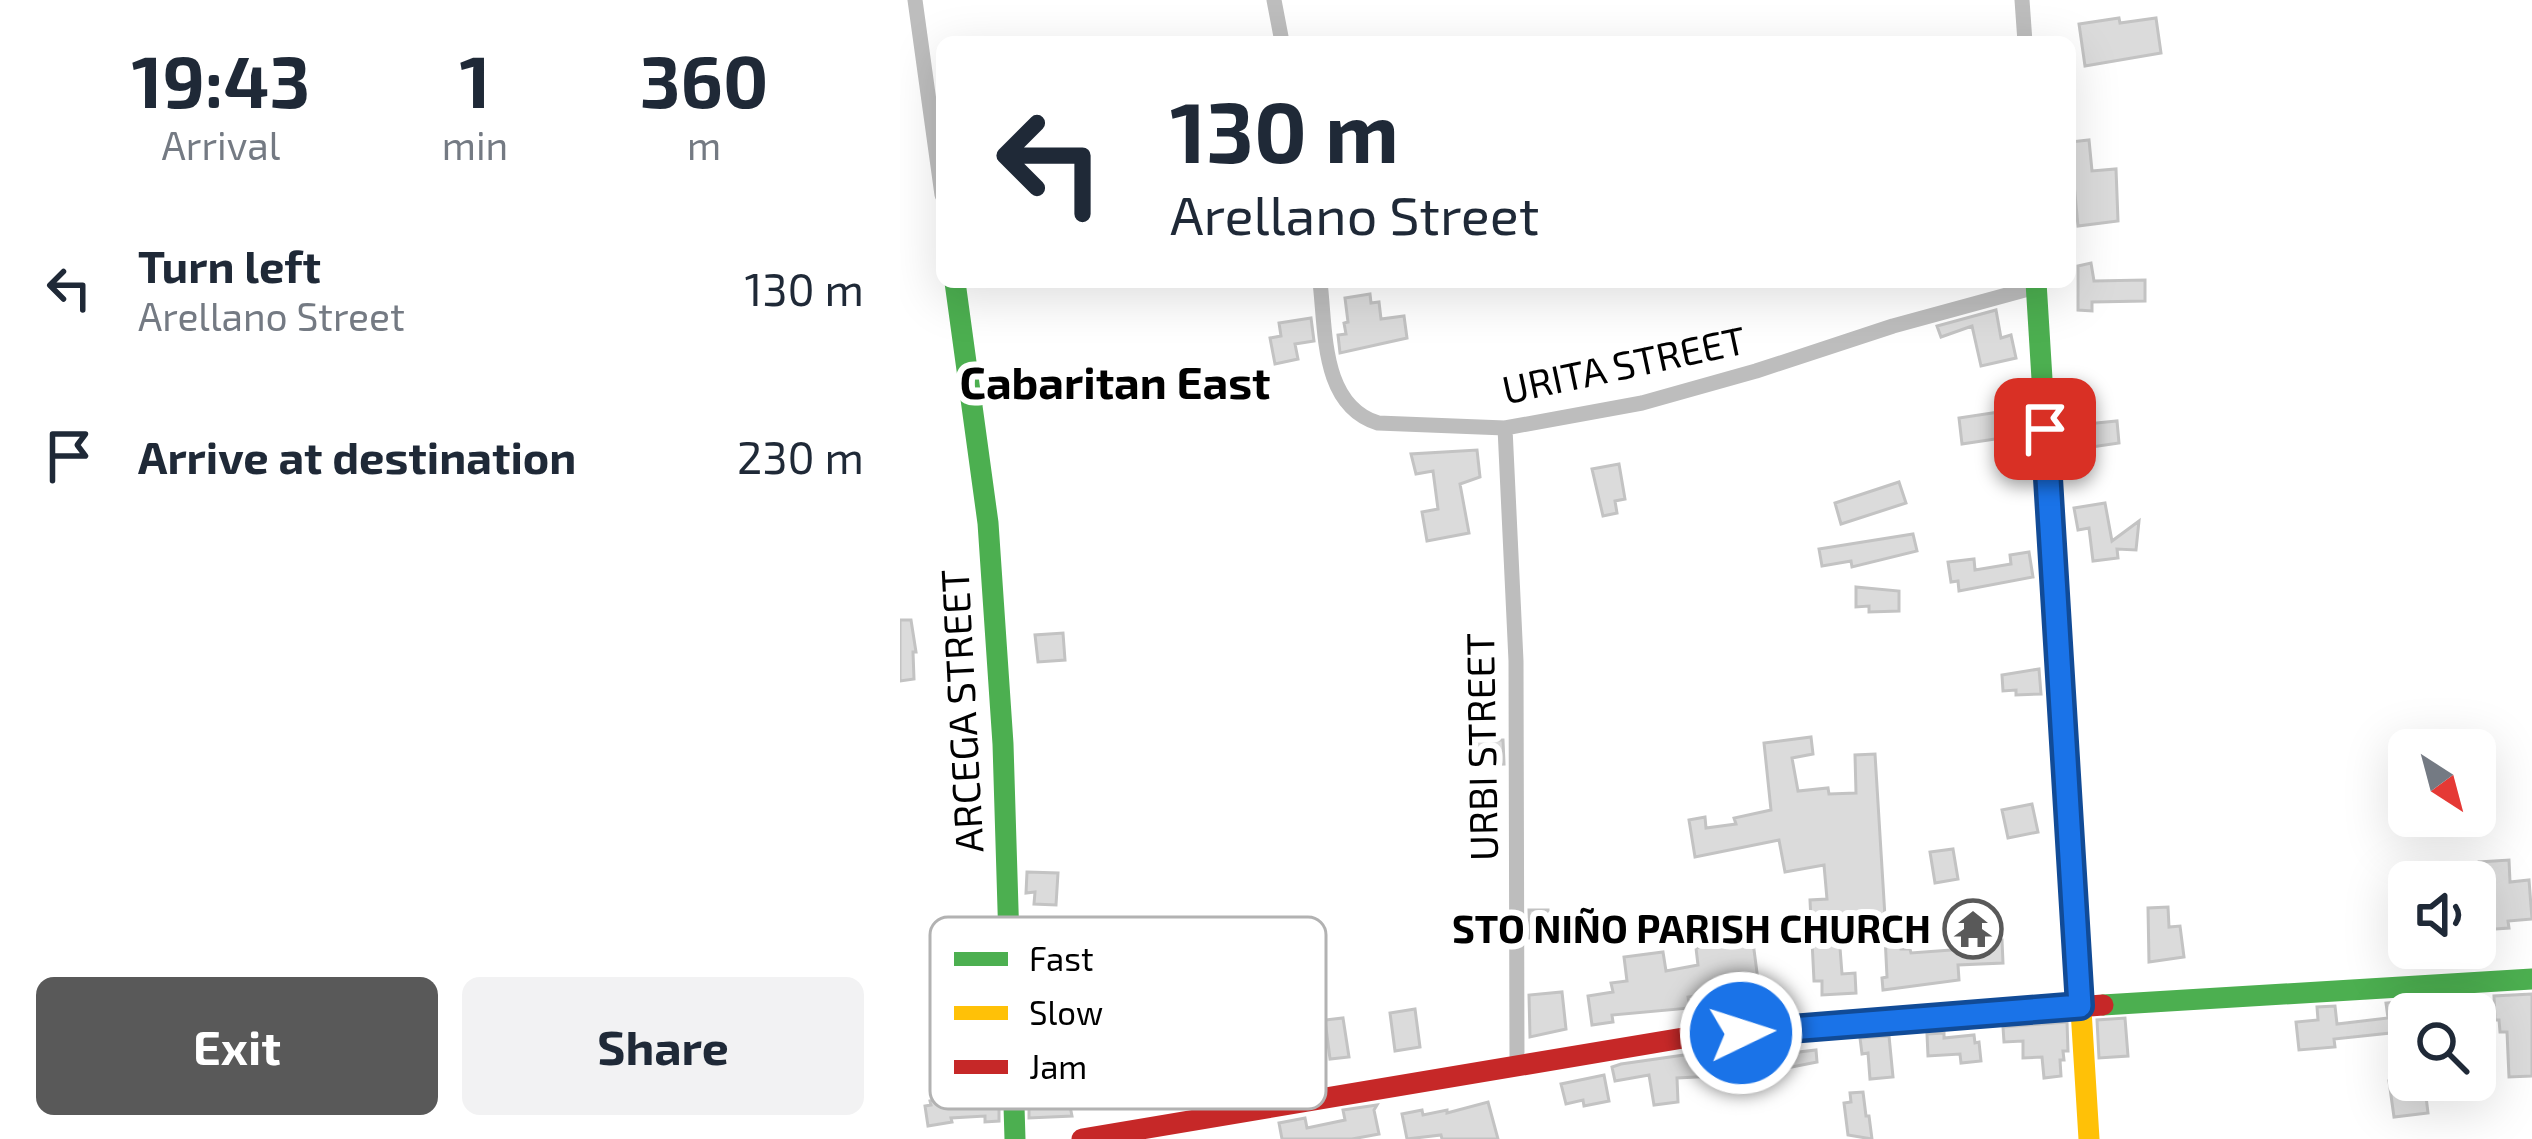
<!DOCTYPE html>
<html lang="en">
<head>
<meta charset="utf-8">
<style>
	:root { --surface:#fff; --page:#f2f2f3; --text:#1f2937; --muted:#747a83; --accent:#595959 }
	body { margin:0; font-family:"Exo 2",sans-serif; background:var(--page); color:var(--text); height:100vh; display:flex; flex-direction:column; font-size:45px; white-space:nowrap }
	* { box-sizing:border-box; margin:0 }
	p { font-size:39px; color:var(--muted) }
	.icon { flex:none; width:66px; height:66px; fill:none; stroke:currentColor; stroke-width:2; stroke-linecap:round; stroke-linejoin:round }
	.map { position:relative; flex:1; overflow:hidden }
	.panel { display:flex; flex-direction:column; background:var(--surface); width:900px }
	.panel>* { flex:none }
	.top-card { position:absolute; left:36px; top:36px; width:1140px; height:252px; border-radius:18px; box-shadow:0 12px 48px #0002; background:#fff; color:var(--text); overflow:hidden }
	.needle { width:78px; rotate:144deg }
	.controls { position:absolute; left:1488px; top:729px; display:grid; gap:24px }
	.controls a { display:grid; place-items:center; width:108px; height:108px; border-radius:18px; background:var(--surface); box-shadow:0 12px 48px #0002; font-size:60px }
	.pin { position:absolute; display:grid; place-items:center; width:102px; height:102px; color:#fff; margin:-51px; border-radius:24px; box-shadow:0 6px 18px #0006 }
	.me { position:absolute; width:132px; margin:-66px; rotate:86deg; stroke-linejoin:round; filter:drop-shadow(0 0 9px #0008) }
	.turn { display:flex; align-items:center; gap:42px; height:252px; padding:0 36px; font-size:54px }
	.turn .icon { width:156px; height:156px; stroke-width:2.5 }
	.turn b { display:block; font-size:84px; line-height:102px }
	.eta { display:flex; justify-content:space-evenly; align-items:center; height:204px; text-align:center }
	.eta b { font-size:72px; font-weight:700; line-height:84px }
	.action { display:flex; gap:24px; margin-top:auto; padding:24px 36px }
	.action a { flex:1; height:138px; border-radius:18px; background:var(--accent); color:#fff; font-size:48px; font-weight:700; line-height:138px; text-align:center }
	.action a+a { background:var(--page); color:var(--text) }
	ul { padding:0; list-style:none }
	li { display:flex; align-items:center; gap:36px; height:168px; padding:0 36px }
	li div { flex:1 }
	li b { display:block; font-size:45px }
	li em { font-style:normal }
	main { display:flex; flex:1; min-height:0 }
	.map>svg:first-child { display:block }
	.building { fill:#dbdbdb; stroke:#c3c3c3; stroke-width:3 }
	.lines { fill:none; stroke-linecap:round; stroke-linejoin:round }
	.street { stroke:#bdbdbd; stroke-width:15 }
	.fast { stroke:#4caf50; stroke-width:21 }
	.slow { stroke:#ffc107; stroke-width:21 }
	.jam { stroke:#c62828; stroke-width:21 }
	.route-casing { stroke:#114b97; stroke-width:30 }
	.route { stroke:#1a73e8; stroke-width:21 }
	.labels { text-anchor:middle; stroke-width:12; stroke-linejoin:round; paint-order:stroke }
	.street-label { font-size:39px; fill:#000; stroke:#fff }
	.poi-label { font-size:39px; font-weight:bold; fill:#000; stroke:#fff; text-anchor:end }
	.quarter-label { font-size:45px; font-weight:bold; fill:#000; stroke:#fff }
	.key { fill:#fff; stroke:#b2b2b2; stroke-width:3 }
	.key-label { font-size:33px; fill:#000 }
</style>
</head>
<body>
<main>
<section class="panel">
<div class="eta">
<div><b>19:43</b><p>Arrival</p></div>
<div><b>1</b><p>min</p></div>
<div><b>360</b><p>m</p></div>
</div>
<ul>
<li><svg class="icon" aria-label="left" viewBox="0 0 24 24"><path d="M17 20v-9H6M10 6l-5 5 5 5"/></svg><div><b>Turn left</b><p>Arellano Street</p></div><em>130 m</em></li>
<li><svg class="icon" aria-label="arrive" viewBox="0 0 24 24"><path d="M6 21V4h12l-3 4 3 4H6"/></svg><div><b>Arrive at destination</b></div><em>230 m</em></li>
</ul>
<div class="action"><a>Exit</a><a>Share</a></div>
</section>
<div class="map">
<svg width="1632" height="1139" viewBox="0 0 1632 1139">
	<rect width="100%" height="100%" fill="#fff"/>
	<path class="building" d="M 1219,18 L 1220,23 L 1256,18 L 1261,53 L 1185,66 L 1179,24 Z
		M 1189,140 L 1192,171 L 1216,169 L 1218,221 L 1178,226 L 1170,142 Z
		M 1191,263 L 1194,281 L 1245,280 L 1245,301 L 1192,302 L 1192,311 L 1178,310 L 1178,266 Z
		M 470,294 L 471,303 L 479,302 L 481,319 L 504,316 L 507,338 L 440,353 L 438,335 L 446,334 L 444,323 L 448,322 L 445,298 Z
		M 1096,310 L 1101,338 L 1111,335 L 1116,358 L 1081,366 L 1072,326 L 1041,337 L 1037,326 Z
		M 411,318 L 414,341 L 395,344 L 398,359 L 375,364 L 370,338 L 381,336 L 379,323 Z
		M 1112,410 L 1115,436 L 1062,444 L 1059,418 Z
		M 1217,421 L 1219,443 L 1171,450 L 1170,431 L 1187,430 L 1186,424 Z
		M 577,450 L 580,477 L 560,484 L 569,533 L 527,541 L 522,512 L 538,509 L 533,471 L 516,474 L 511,454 Z
		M 719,464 L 725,499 L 715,501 L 717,513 L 703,516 L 692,469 Z
		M 999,482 L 1006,503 L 941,524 L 935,503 Z
		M 1205,503 L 1212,541 L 1239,521 L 1236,550 L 1217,549 L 1218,558 L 1193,561 L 1189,528 L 1178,530 L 1174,508 Z
		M 1013,534 L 1017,551 L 952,567 L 951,561 L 922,566 L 919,549 Z
		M 1129,552 L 1133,577 L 1059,591 L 1058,581 L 1051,582 L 1048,562 L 1074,559 L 1075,570 L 1111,564 L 1110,555 Z
		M 956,587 L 999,591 L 999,611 L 969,612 L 969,606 L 956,607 Z
		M 0,620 L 11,620 L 16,652 L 13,652 L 14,679 L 0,681 Z
		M 163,633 L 165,660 L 138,662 L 135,635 Z
		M 1139,669 L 1141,694 L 1116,695 L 1116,690 L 1103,691 L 1102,675 Z
		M 911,737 L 913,754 L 892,758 L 898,791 L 928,788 L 929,794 L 956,793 L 955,755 L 975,754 L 985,917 L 938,921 L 942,974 L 955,973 L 956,993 L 922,995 L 922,981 L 914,981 L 910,900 L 927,899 L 924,865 L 885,872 L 879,840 L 795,857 L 789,820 L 805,817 L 806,828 L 836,824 L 834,818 L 871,810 L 864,743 Z
		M 572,740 L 603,740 L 604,764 L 573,765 Z
		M 1132,804 L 1138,832 L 1108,838 L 1102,810 Z
		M 1053,849 L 1058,879 L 1035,883 L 1030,852 Z
		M 1609,860 L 1610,882 L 1629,880 L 1632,919 L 1608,921 L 1609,928 L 1581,930 L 1580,919 L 1575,920 L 1579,862 Z
		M 127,872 L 158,873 L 156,905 L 134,904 L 135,892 L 126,893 Z
		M 1268,907 L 1269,927 L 1280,926 L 1284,957 L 1249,962 L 1248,908 Z
		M 629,910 L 648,910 L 648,919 L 681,920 L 681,938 L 630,938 Z
		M 845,928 L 847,942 L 853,942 L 859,988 L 788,997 L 790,1008 L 712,1015 L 713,1022 L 692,1025 L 688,996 L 713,992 L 711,983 L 727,981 L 724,957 L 763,952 L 766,971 L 798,965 L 796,948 L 814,945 L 812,933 Z
		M 985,936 L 1000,936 L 1001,949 L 1010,949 L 1011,953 L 1078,948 L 1077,941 L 1102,940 L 1103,963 L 1058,965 L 1059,980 L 983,990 L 982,978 L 987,977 Z
		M 662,992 L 666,1029 L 630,1037 L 629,995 Z
		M 1632,994 L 1632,1076 L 1609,1077 L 1607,1032 L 1600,1032 L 1599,1020 L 1595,1020 L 1594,996 Z
		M 1509,1001 L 1509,1080 L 1524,1080 L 1528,1113 L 1494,1117 L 1489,1081 L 1495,1081 L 1491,1033 L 1434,1039 L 1435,1047 L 1399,1050 L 1396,1022 L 1418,1020 L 1417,1007 L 1435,1006 L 1437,1024 L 1488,1018 L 1486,1003 Z
		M 515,1009 L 520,1047 L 495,1051 L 490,1013 Z
		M 443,1018 L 449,1057 L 430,1059 L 425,1020 Z
		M 1225,1018 L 1228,1056 L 1199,1058 L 1197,1020 Z
		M 1167,1022 L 1168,1051 L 1163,1051 L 1164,1060 L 1160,1060 L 1161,1076 L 1144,1078 L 1142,1057 L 1123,1058 L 1123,1041 L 1104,1042 L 1103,1027 Z
		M 1044,1033 L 1044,1038 L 1074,1035 L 1075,1043 L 1079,1042 L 1081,1061 L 1061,1063 L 1060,1054 L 1028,1056 L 1027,1034 Z
		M 989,1036 L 993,1077 L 970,1079 L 968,1053 L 962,1054 L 960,1038 Z
		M 833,1048 L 834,1057 L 889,1049 L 890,1053 L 916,1050 L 917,1062 L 856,1074 L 777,1078 L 778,1102 L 754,1105 L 749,1075 L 715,1081 L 712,1067 L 721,1064 Z
		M 188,1053 L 197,1100 L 170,1106 L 172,1116 L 129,1118 L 129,1096 L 134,1095 L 133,1089 L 151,1087 L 149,1073 L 169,1070 L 167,1054 Z
		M 80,1063 L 84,1101 L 99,1099 L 99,1121 L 85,1122 L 85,1116 L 51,1118 L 52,1122 L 28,1126 L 25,1106 L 31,1105 L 30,1101 L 44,1098 L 42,1078 L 52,1077 L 50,1067 Z
		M 704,1075 L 709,1101 L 684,1106 L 683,1100 L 666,1104 L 661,1084 Z
		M 963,1092 L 966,1116 L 969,1116 L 972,1139 L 948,1135 L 944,1103 L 951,1102 L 950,1093 Z
		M 588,1102 L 598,1139 L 542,1139 L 541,1135 L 507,1139 L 502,1114 L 522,1110 L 523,1115 L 547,1110 L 547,1113 Z
		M 477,1105 L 474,1110 L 479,1134 L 452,1139 L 382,1139 L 379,1123 L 405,1118 L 407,1128 L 445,1120 L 443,1110 Z"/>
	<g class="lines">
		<path class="street" d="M 15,0 L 42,195
			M 374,0 L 382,42
			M 1122,0 L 1125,42
			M 420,282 C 426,332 421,405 478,423 L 605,428 L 742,403 L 856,371 L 993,326 L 1136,287
			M 605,428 L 616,661 L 617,1065"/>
		<path class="fast" d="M 55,282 L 88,523 L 103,744 L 115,1139
			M 1136,282 L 1164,735
			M 1203,1005 L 1632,979"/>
		<path class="slow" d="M 1164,735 L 1189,1139"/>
		<path class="jam" d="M 182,1139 L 795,1036 L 1203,1005"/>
	</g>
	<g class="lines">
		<g class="route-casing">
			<path id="route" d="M 841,1033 L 1180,1006 L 1145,429"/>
		</g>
		<use href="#route" class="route"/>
	</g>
	<defs>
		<g id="temple-ring" transform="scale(3)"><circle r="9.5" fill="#fff" stroke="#595959" stroke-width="1.5"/><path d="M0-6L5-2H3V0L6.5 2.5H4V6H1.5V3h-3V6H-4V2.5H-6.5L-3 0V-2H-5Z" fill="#595959"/></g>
	</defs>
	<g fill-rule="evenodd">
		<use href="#temple-ring" x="1073" y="929"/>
	</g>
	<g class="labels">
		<g class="street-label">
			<text transform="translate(724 365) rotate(-12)" y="14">URITA STREET</text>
			<text transform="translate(62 711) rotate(-93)" y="14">ARCEGA STREET</text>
			<text transform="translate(582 747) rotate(-91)" y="14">URBI STREET</text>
		</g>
		<g class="poi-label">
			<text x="1031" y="943">STO NIÑO PARISH CHURCH</text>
		</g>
		<g class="quarter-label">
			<text x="215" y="399">Cabaritan East</text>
		</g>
	</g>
	<rect x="30" y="917" width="396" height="192" rx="18" class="key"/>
	<rect x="54" y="952" width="54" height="14" fill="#4caf50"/>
	<rect x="54" y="1006" width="54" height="14" fill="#ffc107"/>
	<rect x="54" y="1060" width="54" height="14" fill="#c62828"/>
	<g class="key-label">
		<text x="129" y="971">Fast</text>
		<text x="129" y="1025">Slow</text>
		<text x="129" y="1079">Jam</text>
	</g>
</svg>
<div class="controls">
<a><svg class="needle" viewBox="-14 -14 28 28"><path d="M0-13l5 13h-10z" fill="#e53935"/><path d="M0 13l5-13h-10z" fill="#747a83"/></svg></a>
<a><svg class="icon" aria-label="sound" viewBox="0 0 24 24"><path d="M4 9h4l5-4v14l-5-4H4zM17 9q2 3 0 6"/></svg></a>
<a><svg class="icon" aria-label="search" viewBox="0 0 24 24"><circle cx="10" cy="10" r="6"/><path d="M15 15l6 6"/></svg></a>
</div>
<div class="pin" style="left:1145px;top:429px;background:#d93025"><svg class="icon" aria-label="arrive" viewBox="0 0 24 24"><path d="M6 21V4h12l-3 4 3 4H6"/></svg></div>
<svg class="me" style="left:841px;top:1033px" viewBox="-20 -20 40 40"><circle r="17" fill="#1a73e8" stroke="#fff" stroke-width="3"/><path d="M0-11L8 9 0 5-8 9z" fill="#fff"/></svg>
<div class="top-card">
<div class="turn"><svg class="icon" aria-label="left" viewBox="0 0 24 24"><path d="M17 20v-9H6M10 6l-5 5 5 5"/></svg><div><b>130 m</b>Arellano Street</div></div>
</div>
</div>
</main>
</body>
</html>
